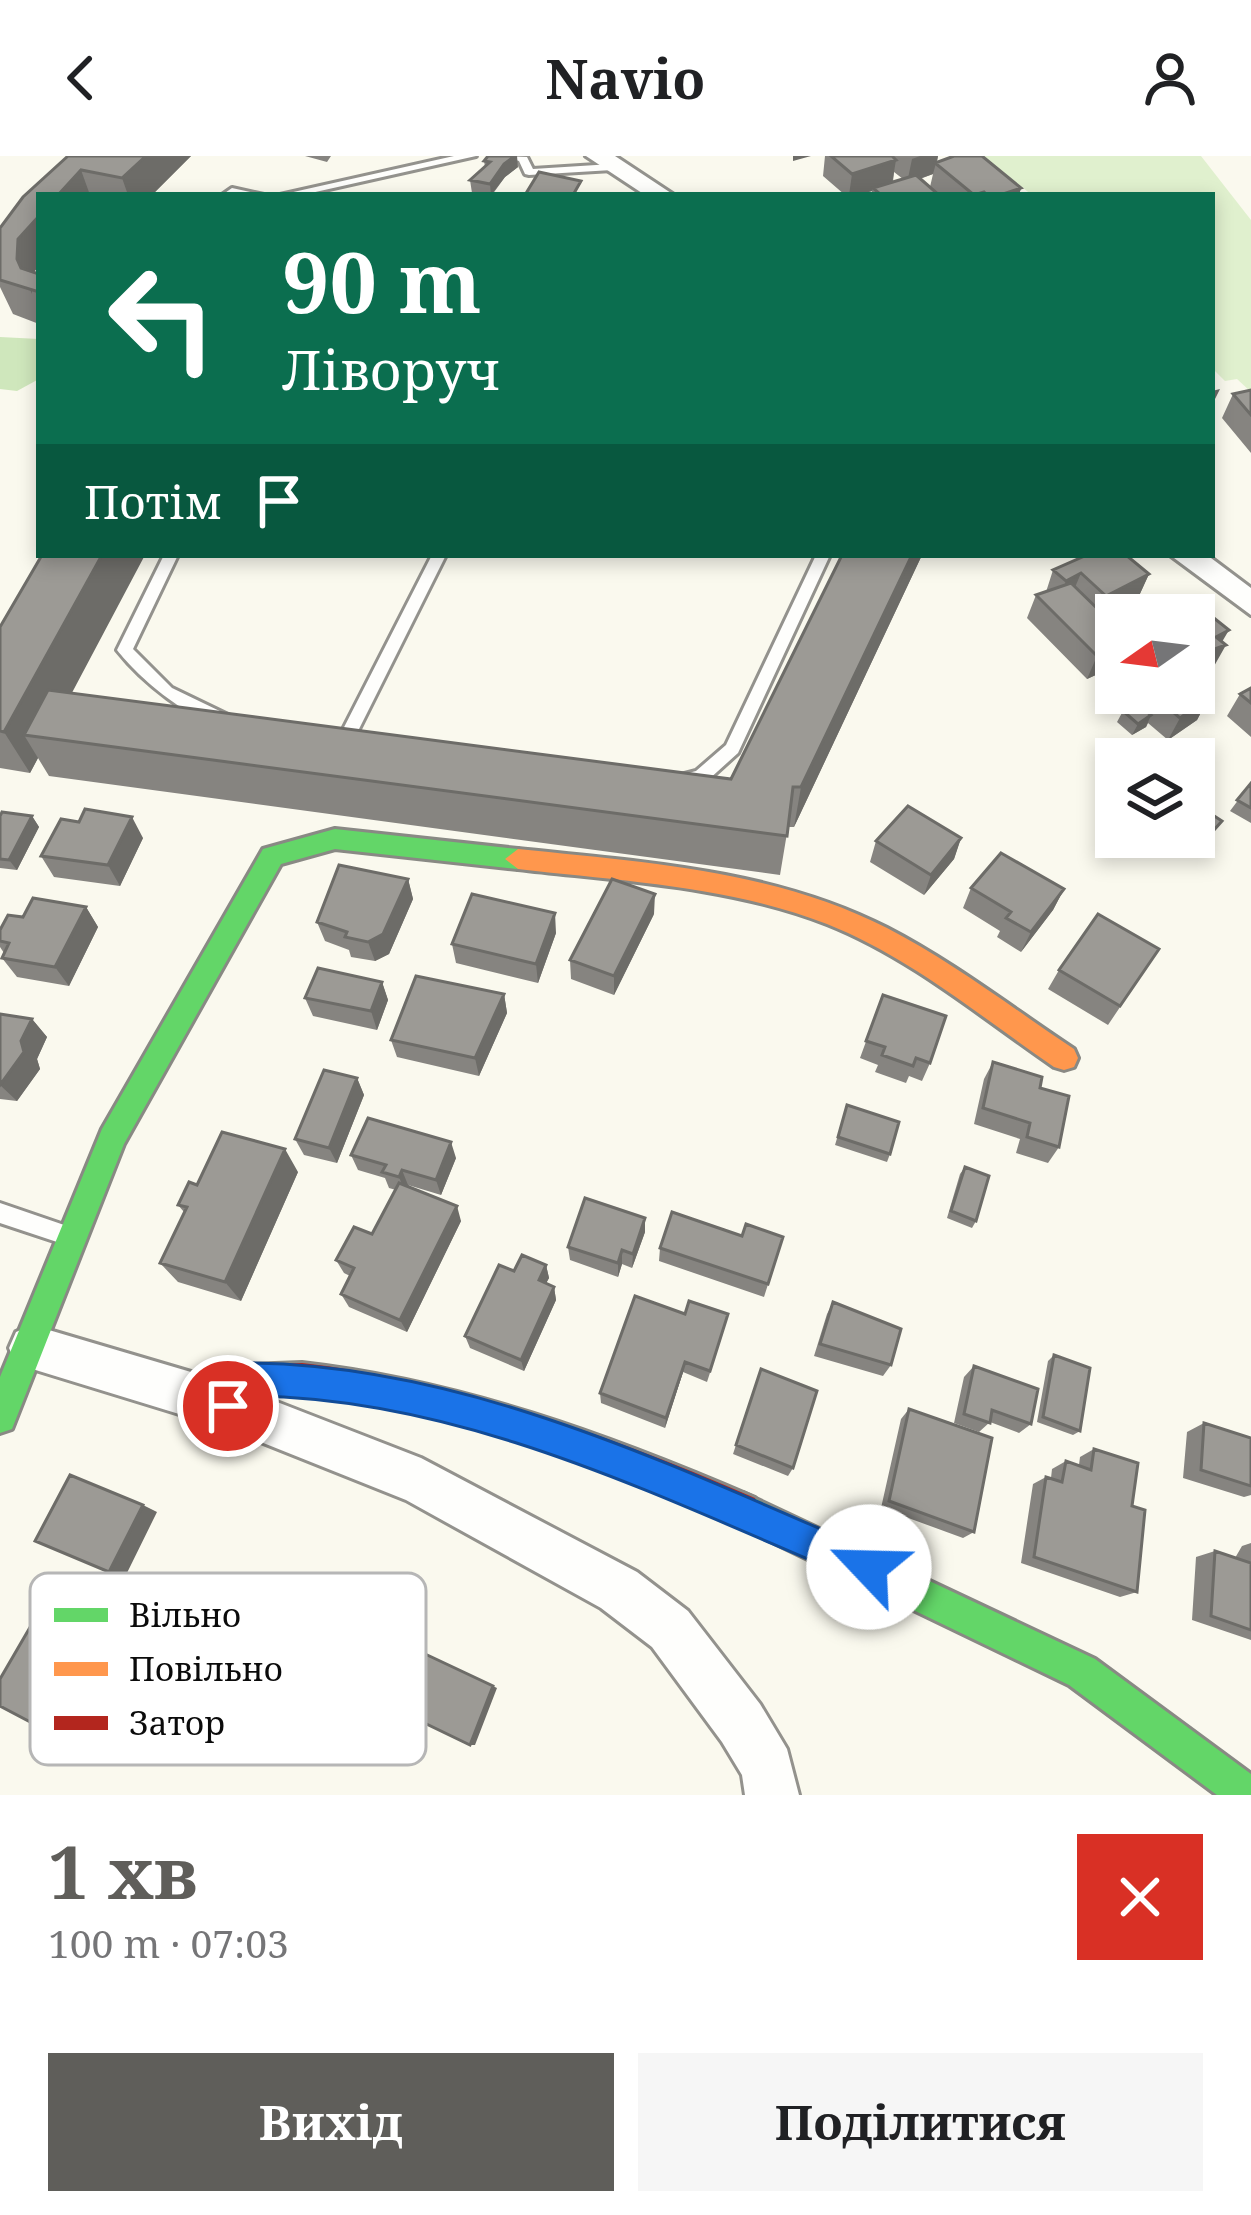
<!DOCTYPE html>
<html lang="uk">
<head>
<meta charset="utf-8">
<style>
	:root { --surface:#fff; --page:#f6f6f6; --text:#202124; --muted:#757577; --accent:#5f5e5a }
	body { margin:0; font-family:"Noto Serif",serif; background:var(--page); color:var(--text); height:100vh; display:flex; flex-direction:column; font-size:45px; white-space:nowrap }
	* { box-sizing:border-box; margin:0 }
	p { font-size:39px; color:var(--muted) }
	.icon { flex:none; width:66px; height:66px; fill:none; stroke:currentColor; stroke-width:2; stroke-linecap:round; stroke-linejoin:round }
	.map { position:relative; height:1639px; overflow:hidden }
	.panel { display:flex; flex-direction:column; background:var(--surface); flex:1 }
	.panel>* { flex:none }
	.banner { position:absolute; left:36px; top:36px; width:1179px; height:366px; border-radius:0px; box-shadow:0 6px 18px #0003; background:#0b6e4f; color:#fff; overflow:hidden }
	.needle { width:78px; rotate:256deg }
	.controls { position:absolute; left:1095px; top:438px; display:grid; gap:24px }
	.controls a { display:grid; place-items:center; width:120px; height:120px; border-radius:0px; background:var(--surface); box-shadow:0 6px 18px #0003; font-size:60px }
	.pin { position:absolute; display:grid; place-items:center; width:102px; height:102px; color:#fff; margin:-51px; border:6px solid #fff; border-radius:50%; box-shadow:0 3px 12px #0007 }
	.me { position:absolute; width:132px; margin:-66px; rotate:294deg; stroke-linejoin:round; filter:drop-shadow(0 0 9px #0008) }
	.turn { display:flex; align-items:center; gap:42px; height:252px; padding:0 48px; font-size:54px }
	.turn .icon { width:156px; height:156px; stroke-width:2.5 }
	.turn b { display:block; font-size:84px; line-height:102px }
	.then { display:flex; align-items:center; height:114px; padding:0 48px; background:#0003; gap:24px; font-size:45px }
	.round { display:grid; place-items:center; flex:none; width:126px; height:126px; border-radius:0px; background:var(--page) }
	.head { display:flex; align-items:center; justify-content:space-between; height:204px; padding:0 48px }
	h1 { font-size:72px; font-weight:700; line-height:90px; color:var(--accent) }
	.cta { display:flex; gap:24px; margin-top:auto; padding:24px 48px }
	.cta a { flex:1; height:138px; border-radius:0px; background:var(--accent); color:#fff; font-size:48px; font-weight:700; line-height:138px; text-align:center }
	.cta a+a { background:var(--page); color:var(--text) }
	header { display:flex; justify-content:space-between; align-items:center; height:156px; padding:0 48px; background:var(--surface); font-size:54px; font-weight:700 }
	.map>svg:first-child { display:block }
	.green { fill:#e0f0ce }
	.forest { fill:#cfe7bc }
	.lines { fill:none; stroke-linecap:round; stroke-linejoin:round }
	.lane-casing { stroke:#93928d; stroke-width:6 }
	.street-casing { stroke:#93928d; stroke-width:6 }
	.fast-casing { stroke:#898984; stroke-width:6 }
	.slow-casing { stroke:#898984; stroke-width:6 }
	.jam-casing { stroke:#898984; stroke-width:6 }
	.lane { fill:#fefefc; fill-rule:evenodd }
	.street { fill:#fefefc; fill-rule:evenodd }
	.fast { fill:#63d668; fill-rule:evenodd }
	.slow { fill:#ff974d; fill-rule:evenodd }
	.jam { fill:#b3261e; fill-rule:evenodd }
	.wall { fill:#868480; fill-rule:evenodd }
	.shaded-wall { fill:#6d6c68 }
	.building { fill:#9c9a95; stroke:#6d6c68; stroke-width:3 }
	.route { fill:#1a73e8; stroke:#114b97; stroke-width:3 }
	.key { fill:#fff; stroke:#b6b6b6; stroke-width:3 }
	.key-label { font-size:33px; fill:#0b0b0b }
</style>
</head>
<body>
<header><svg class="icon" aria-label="back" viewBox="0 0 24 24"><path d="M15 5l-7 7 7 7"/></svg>Navio<svg class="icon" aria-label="person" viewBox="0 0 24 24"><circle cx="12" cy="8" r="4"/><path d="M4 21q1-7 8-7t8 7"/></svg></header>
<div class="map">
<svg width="1251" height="1639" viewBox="0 0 1251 1639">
	<rect width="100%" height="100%" fill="#faf9ee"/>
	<path class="green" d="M 982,0 L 1201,0 L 1251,64 L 1251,236 L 1237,223 L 1225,225 L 1212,212 L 1212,39 L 1032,39 Z"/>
	<path class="forest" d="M 0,181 L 39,183 L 39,223 L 17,235 L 0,233 Z"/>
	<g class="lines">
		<g class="lane-casing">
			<path id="lane" d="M 454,0 L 476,0 L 302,39 L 280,39 Z
				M 503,0 L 527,1 L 533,13 L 612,8 L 618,11 L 612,14 L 529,19 L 525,18 L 519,5 Z
				M 232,32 L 264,39 L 222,39 Z
				M 164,399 L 178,399 L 133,493 L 172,532 L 230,560 L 232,564 L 230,568 C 193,570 139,522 117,494 Z
				M 432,399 L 446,399 L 351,589 L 339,589 L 337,585 Z
				M 816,399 L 830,399 L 738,597 L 707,625 L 683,630 L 677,628 L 675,624 L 677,620 L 696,615 L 726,589 Z
				M 0,1047 L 70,1071 L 73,1078 L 70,1085 L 63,1088 L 0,1067 Z"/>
		</g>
		<g class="street-casing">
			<path id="street" d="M 586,0 L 615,0 L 674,39 L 645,39 Z
				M 1170,399 L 1207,399 L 1251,432 L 1251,459 Z
				M 32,1169 L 228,1227 L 421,1302 L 637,1416 L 688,1455 L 760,1548 L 787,1593 L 799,1639 L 745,1639 L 742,1619 L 722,1586 L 652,1491 L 601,1452 L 406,1344 L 228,1273 L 16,1208 L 9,1192 L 16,1176 Z"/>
		</g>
		<g class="fast-casing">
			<path id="fast" d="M 335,673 L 518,693 L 531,703 L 518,713 L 335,693 L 281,708 L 124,988 L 12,1273 L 0,1277 L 0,1221 L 102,973 L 263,693 Z
				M 743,1337 L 1095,1503 L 1251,1618 L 1251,1639 L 1217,1639 L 1069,1529 L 731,1366 L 726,1354 L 731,1342 Z"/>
		</g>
		<g class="slow-casing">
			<path id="slow" d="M 518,693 C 643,706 774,714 887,772 C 953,806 1012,852 1074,893 L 1078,902 L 1074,911 L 1064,914 L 1054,911 C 981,861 910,801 827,768 C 730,730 621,725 518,713 L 505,703 Z"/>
		</g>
		<g class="jam-casing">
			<path id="jam" d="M 302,1207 C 460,1225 609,1279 755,1342 L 760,1354 L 755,1366 L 743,1371 C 613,1317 388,1219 248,1240 C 233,1242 220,1254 206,1259 L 195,1254 L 190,1243 L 195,1232 L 243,1209 Z"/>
		</g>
		<use href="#lane" class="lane"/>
		<use href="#street" class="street"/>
		<use href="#fast" class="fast"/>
		<use href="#slow" class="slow"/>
		<use href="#jam" class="jam"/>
	</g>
	<path class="wall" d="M 68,0 L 191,0 L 152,39 L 39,39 L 39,110 L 34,116 L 39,118 L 39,168 L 13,158 L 0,131 L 0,72 Z
		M 305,0 L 331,0 L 327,6 Z
		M 825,0 L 938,0 L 937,7 L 1021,32 L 1019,39 L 871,39 L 872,35 L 858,39 L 845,39 L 823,20 ZM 894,16 L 903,23 L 893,26 ZM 933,18 L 930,31 L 920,23 Z
		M 484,5 L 518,11 L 505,21 L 492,39 L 472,37 L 470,24 L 485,11 Z
		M 1251,234 L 1251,297 L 1222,262 L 1233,238 Z
		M 842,399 L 922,399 L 794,671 L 788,671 L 780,719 L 49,620 L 38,602 L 30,617 L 0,612 L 0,471 L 72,537 L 731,623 Z
		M 1053,414 L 1149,418 L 1138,442 L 1104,459 L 1103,471 L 1111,512 L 1087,523 L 1027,462 L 1036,439 L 1046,436 Z
		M 1251,532 L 1251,581 L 1227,560 L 1240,538 Z
		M 1141,537 L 1194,537 L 1209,541 L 1197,564 L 1168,584 L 1148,567 L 1146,571 L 1132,579 L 1117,566 L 1123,555 L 1136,547 Z
		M 1251,627 L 1251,667 L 1230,655 Z
		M 0,660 L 32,660 L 39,671 L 17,714 L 0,712 Z
		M 79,666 L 143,682 L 120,730 L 54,721 L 41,700 Z
		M 1194,666 L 1215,675 L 1198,695 L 1181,684 L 1183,681 L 1194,681 Z
		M 961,682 L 954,703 L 924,739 L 870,706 L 876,685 Z
		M 408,723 L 413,743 L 389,798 L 375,805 L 351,801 L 349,794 L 325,785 L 317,766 Z
		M 971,732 L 1064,733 L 1053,754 L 1021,796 L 997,781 L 1000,775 L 963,752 Z
		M 86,751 L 98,771 L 69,830 L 17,821 L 2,802 L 4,797 L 0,791 L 0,774 L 23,761 Z
		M 654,758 L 614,839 L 571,823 L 570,804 Z
		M 556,777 L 538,827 L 456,807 L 452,788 Z
		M 1159,793 L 1108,869 L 1048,833 L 1059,814 Z
		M 382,826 L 388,844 L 377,874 L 313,860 L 305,842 Z
		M 504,838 L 507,857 L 479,920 L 397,901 L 391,884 Z
		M 883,839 L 930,907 L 922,925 L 909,920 L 906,927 L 875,916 L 878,909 L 860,902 Z
		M 0,858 L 32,863 L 47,881 L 37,903 L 40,913 L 17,945 L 0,943 Z
		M 993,906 L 1040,932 L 1059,991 L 1048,1007 L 1016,997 L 1020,983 L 974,968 L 984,923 Z
		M 357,922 L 364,939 L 337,1007 L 304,999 L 295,983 Z
		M 847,949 L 890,998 L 887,1006 L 835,989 Z
		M 351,999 L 456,1002 L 441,1039 L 408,1029 L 461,1065 L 407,1176 L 349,1151 L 341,1138 L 350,1120 L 344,1117 L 336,1104 L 372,1078 L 396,1034 L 389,1032 L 385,1022 L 358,1014 Z
		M 965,1011 L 976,1065 L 972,1072 L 947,1062 L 960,1018 Z
		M 298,1016 L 241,1145 L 178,1126 L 160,1107 L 184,1056 L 178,1049 L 197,1029 Z
		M 645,1062 L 645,1076 L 632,1112 L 622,1108 L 618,1121 L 570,1104 L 568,1091 Z
		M 742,1080 L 783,1081 L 764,1141 L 659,1105 L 660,1092 Z
		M 546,1109 L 549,1122 L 546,1127 L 554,1131 L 556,1144 L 524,1215 L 470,1192 L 465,1180 L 514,1115 Z
		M 833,1146 L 891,1209 L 883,1220 L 814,1200 L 827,1158 Z
		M 685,1158 L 725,1170 L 707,1226 L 683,1216 L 665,1272 L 601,1247 L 600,1237 Z
		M 1054,1199 L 1080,1275 L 1073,1279 L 1037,1266 L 1048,1205 Z
		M 974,1210 L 1031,1268 L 1019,1277 L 990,1266 L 979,1276 L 954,1267 L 964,1221 Z
		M 761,1213 L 793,1312 L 788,1320 L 733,1298 Z
		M 909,1253 L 974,1376 L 963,1382 L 881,1352 L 901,1263 Z
		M 1204,1267 L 1251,1282 L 1251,1339 L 1244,1341 L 1183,1322 L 1187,1276 Z
		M 1094,1293 L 1132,1350 L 1137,1436 L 1120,1441 L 1021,1407 L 1033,1328 L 1046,1321 L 1051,1322 L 1052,1313 L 1066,1305 L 1079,1309 L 1080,1301 Z
		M 1251,1387 L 1251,1484 L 1192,1464 L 1196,1401 L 1215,1395 L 1235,1402 L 1242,1390 Z"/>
	<path class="shaded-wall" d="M 146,0 L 191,0 L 152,39 L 128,39 L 122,22 Z
		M 515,0 L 517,0 L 518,11 L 505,21 L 491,39 L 490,28 L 504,8 Z
		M 793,0 L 811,0 L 793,5 Z
		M 920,0 L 938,0 L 933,18 L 907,27 L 912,3 Z
		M 896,4 L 892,28 L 873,32 L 872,35 L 858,39 L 849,39 L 852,18 Z
		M 81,14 L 90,39 L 58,39 Z
		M 1021,32 L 1019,39 L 1000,39 Z
		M 39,60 L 39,110 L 32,118 L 32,138 L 17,103 L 18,83 Z
		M 1220,233 L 1214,245 L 1212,246 L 1212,235 Z
		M 102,399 L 145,399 L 48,582 L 24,579 L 38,602 L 30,617 L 4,576 Z
		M 912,399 L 922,399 L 794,671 L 801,631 Z
		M 1081,417 L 1071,441 L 1057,448 L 1066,425 Z
		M 1149,418 L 1138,442 L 1097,463 L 1106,440 Z
		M 1229,474 L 1219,491 L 1226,489 L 1213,512 L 1194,519 L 1195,500 L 1216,481 Z
		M 1116,491 L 1116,502 L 1111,512 L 1087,523 L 1097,500 Z
		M 1209,541 L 1197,564 L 1168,584 L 1180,562 Z
		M 1151,559 L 1146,571 L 1132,579 L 1138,568 Z
		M 32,660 L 39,671 L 17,714 L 9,704 Z
		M 132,661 L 143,682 L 120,730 L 108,709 Z
		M 961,682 L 954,703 L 924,739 L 931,719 Z
		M 408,723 L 413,743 L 389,798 L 375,805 L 368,786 Z
		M 1064,733 L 1053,754 L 1021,796 L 1031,776 Z
		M 655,738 L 654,758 L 614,839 L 614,820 Z
		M 86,751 L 98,771 L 69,830 L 55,811 Z
		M 555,757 L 556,777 L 538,827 L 536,808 Z
		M 382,826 L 388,844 L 377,874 L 371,855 Z
		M 504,838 L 507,857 L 479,920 L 475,902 Z
		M 32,863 L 47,881 L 37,903 L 40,913 L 17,945 L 0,929 Z
		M 357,922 L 364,939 L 337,1007 L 329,992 Z
		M 451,986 L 456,1002 L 441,1039 L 436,1024 Z
		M 285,993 L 298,1016 L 241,1145 L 225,1126 Z
		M 402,1014 L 408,1029 L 405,1036 L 399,1021 Z
		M 457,1050 L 461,1065 L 407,1176 L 400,1164 Z
		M 645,1062 L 645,1076 L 632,1112 L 633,1098 Z
		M 622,1094 L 622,1108 L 618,1121 L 618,1107 Z
		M 546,1109 L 549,1122 L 541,1137 L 539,1124 Z
		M 554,1131 L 556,1144 L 524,1215 L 521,1204 Z
		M 685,1206 L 683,1216 L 665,1272 L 666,1262 Z
		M 143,1349 L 157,1356 L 125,1421 L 109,1416 Z
		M 43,1449 L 61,1453 L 93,1469 L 63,1522 L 113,1546 L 91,1587 L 72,1588 L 44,1520 Z
		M 406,1489 L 497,1532 L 475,1589 L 470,1589 Z"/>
	<path class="building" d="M 68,0 L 146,0 L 122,22 L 81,14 L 58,39 L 39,39 L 39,60 L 18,83 L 17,103 L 21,112 L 39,118 L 39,136 L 0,124 L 0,72 L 23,41 Z
		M 488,0 L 515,0 L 504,8 L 490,28 L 470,24 L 490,6 L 484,5 Z
		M 831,0 L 892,0 L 896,4 L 852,18 Z
		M 954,0 L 982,0 L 1021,32 L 1000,39 L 987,39 L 984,36 L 974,39 L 935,7 Z
		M 539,16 L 581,25 L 573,39 L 525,39 Z
		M 916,19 L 939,39 L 881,39 L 873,32 Z
		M 1251,234 L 1251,259 L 1233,238 Z
		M 42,399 L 102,399 L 4,576 L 0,575 L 0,471 Z
		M 842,399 L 912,399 L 801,631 L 793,631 L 787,680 L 24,579 L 48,534 L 731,623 Z
		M 1087,399 L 1126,399 L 1149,418 L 1106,440 L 1081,417 L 1066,425 L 1053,414 Z
		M 1071,427 L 1107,462 L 1098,466 L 1116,483 L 1116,491 L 1097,500 L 1036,439 Z
		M 1195,447 L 1229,474 L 1216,481 L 1226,489 L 1195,500 L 1194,459 L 1173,459 Z
		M 1194,528 L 1209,541 L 1180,562 L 1151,537 L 1194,537 Z
		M 1251,532 L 1251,547 L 1240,538 Z
		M 1137,547 L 1151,559 L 1138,568 L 1123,555 Z
		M 1251,627 L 1251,652 L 1237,644 Z
		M 908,650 L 961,682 L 931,719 L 876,685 Z
		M 85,653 L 132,661 L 108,709 L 41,700 L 61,663 L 79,666 Z
		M 1205,654 L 1222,665 L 1205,684 L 1194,677 L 1194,666 Z
		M 2,656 L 32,660 L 9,704 L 0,703 L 0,660 Z
		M 1001,697 L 1064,733 L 1031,776 L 1006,762 L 1011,756 L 971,732 Z
		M 339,709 L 408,723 L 383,778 L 368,786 L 345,781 L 347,776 L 317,766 Z
		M 612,723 L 655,738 L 614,820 L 570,804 Z
		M 472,738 L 555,757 L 536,808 L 452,788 Z
		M 33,742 L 86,751 L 55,811 L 2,802 L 9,787 L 0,785 L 0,774 L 8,759 L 23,761 Z
		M 1098,758 L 1159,793 L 1120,850 L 1059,814 Z
		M 318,812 L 382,826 L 371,855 L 305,842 Z
		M 416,820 L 504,838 L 475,902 L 391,884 Z
		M 883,839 L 946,860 L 930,907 L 916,902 L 913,910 L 882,899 L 885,891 L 866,885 Z
		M 0,858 L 32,863 L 21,885 L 24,896 L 0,929 Z
		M 993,906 L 1042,921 L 1040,932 L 1069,940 L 1059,991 L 1027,981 L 1030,967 L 983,952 Z
		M 324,914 L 357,922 L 329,992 L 295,983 Z
		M 847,949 L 899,966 L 890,998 L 838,981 Z
		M 368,962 L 451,986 L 436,1024 L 402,1014 L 399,1021 L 382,1016 L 386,1009 L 351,999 Z
		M 222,976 L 285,993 L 225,1126 L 160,1107 L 187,1051 L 178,1049 L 189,1026 L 197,1029 Z
		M 965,1011 L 989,1020 L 976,1065 L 951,1055 Z
		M 399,1027 L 457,1050 L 400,1164 L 341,1138 L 354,1112 L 336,1104 L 354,1071 L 372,1078 Z
		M 585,1042 L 645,1062 L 633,1098 L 622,1094 L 618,1107 L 568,1091 Z
		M 672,1056 L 742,1080 L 746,1068 L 783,1081 L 768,1128 L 660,1092 Z
		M 522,1099 L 546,1109 L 539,1124 L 554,1131 L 521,1204 L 465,1180 L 499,1109 L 514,1115 Z
		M 635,1140 L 685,1158 L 689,1145 L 728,1158 L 710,1215 L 685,1206 L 666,1262 L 600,1237 Z
		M 833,1146 L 901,1173 L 891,1209 L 820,1188 Z
		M 1054,1199 L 1090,1212 L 1080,1275 L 1043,1261 Z
		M 974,1210 L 1038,1233 L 1031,1268 L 992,1254 L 990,1267 L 964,1258 Z
		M 761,1213 L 817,1235 L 793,1312 L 736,1289 Z
		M 909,1253 L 992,1282 L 974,1376 L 889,1345 Z
		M 1204,1267 L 1251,1282 L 1251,1330 L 1201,1314 Z
		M 1094,1293 L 1138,1307 L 1132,1350 L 1145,1354 L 1137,1436 L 1034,1401 L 1046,1321 L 1062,1326 L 1066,1305 L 1091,1314 Z
		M 70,1319 L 143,1349 L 109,1416 L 35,1385 Z
		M 1215,1395 L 1251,1407 L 1251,1474 L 1211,1460 Z
		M 43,1449 L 75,1465 L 44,1520 L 96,1545 L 72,1588 L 0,1550 L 0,1523 Z
		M 406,1489 L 493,1530 L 470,1589 L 381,1546 Z"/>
	<path class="route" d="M 243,1207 C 467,1207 679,1313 881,1399 L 886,1411 L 881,1424 L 869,1429 C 669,1346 466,1240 245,1240 L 240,1262 L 228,1267 L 194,1254 L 189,1243 L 194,1231 Z"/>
	<rect x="30" y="1417" width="396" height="192" rx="18" class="key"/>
	<rect x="54" y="1452" width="54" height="14" fill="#63d668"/>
	<rect x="54" y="1506" width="54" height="14" fill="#ff974d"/>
	<rect x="54" y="1560" width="54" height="14" fill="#b3261e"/>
	<g class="key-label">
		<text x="129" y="1471">Вільно</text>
		<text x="129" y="1525">Повільно</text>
		<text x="129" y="1579">Затор</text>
	</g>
</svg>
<div class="controls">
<a><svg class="needle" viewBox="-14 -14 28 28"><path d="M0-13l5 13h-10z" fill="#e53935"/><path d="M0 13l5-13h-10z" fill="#757577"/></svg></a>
<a><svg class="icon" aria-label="layers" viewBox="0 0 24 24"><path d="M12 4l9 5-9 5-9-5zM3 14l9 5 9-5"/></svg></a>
</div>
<div class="pin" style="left:228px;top:1250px;background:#d93025"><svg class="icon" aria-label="arrive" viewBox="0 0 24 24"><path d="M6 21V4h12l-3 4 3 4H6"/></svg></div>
<svg class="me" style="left:869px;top:1411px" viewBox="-20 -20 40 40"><circle r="19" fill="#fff"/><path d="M0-13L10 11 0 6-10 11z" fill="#1a73e8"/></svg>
<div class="banner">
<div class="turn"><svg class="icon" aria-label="left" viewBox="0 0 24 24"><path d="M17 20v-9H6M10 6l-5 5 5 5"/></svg><div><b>90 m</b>Ліворуч</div></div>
<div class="then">Потім<svg class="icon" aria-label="arrive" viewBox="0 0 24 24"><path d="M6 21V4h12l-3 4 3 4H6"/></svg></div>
</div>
</div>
<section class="panel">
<div class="head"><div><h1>1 хв</h1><p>100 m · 07:03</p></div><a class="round" style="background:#d93025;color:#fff"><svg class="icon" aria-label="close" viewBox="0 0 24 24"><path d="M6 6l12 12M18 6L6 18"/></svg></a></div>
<div class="cta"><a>Вихід</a><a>Поділитися</a></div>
</section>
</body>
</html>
